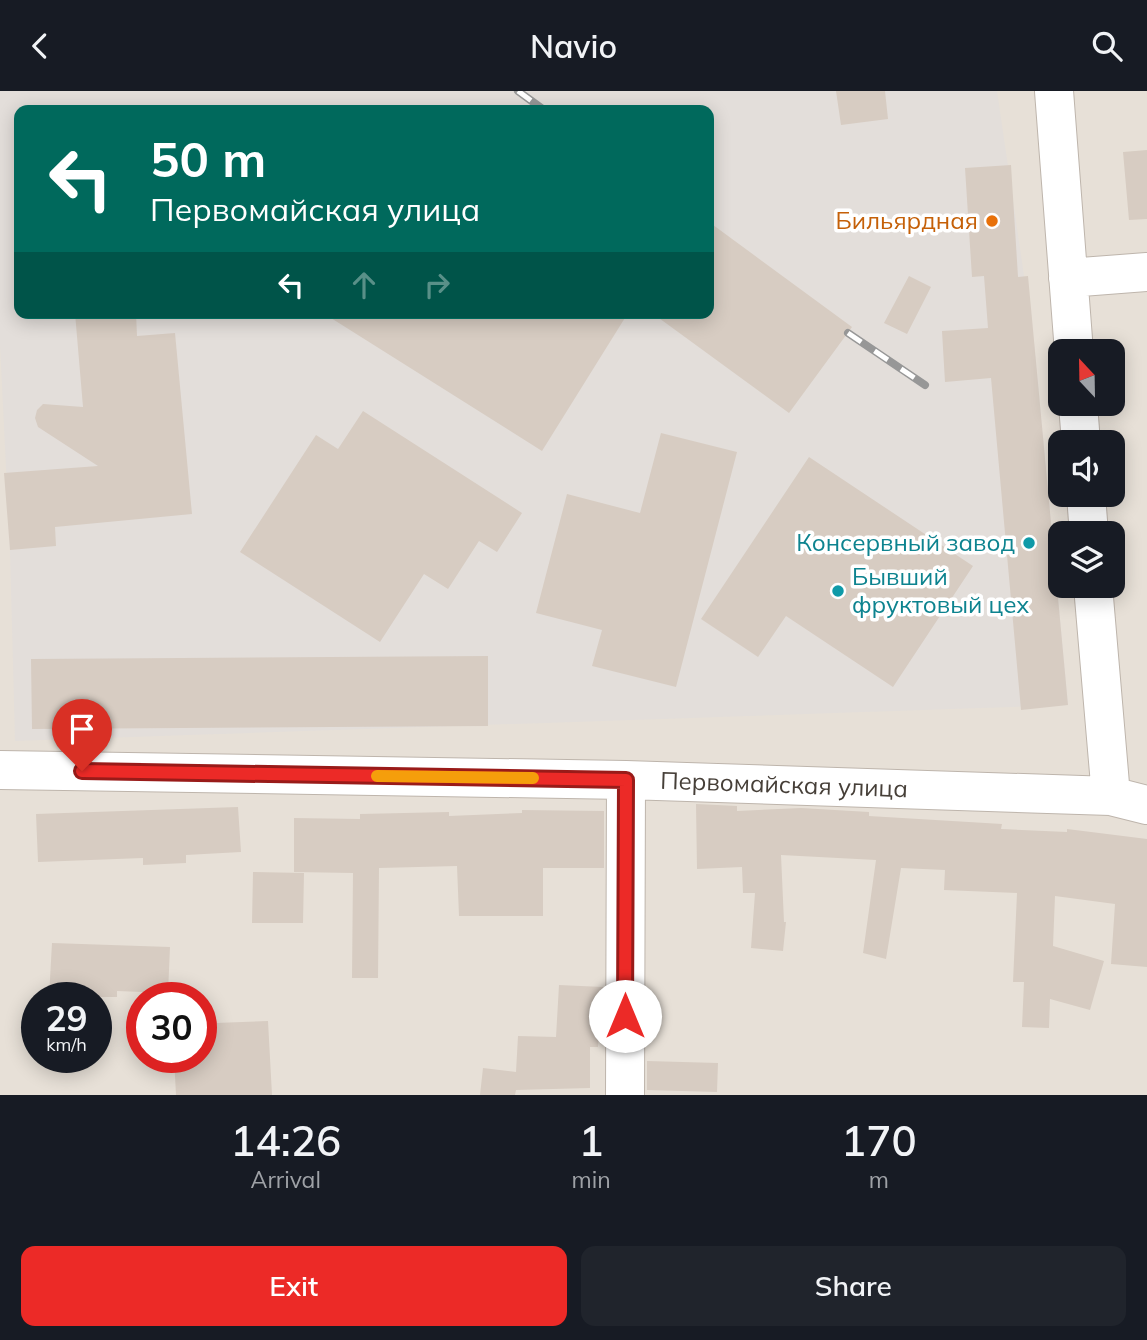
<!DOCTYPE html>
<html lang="en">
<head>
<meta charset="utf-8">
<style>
	:root { --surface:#171b24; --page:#20242c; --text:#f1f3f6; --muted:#9ea1a6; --accent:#ec2a27 }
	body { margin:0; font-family:Mulish,sans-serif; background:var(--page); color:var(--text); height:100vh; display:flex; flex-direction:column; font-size:26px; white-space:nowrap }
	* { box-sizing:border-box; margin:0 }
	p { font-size:23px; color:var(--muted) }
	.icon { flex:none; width:38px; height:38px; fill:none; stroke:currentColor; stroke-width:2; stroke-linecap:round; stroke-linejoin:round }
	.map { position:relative; height:1004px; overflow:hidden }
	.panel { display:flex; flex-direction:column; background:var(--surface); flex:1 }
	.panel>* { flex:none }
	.guide { position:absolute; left:14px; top:14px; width:700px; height:214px; border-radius:14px; box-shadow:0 4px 18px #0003; background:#00695c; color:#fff; overflow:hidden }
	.needle { width:46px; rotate:338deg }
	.tools { position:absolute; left:1048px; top:248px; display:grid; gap:14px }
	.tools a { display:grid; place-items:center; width:77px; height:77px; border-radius:14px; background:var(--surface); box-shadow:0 4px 18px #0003; font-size:35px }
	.speed { position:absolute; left:21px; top:891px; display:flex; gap:14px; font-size:35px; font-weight:700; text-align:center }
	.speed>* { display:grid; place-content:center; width:91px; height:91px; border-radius:50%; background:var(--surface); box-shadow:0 4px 18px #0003; line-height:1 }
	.speed small { font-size:18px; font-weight:400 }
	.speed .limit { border:10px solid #d22; background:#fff; color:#111 }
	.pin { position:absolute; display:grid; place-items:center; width:60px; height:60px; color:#fff; margin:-72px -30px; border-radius:50% 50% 50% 0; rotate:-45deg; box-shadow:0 0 7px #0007 }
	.pin .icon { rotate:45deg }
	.me { position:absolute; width:77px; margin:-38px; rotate:0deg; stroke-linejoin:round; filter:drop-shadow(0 0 5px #0008) }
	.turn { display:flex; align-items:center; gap:24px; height:147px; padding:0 21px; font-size:32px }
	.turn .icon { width:91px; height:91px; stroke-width:2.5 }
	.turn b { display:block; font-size:49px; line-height:60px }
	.lanes { display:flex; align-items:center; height:66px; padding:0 21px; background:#0003; justify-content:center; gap:35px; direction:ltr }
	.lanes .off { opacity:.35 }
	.eta { display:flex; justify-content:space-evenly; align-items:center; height:119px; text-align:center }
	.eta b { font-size:42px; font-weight:600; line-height:49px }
	.primary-button { display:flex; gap:14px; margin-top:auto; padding:14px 21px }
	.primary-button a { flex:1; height:80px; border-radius:14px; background:var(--accent); color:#fff; font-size:28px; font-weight:600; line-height:80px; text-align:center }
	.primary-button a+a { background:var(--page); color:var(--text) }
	header { display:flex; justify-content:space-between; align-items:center; height:91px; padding:0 21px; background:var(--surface); font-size:32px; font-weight:600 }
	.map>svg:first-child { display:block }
	.residential { fill:#e7e0d7; fill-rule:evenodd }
	.industrial { fill:#e3deda; fill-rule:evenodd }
	.building { fill:#d7ccc2 }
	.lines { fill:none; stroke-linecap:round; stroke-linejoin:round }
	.minor-casing { stroke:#beb5ac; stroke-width:40 }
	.minor { stroke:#fff; stroke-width:38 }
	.rail-casing { stroke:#979797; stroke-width:8 }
	.rail { stroke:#fff; stroke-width:5; stroke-dasharray:16; stroke-linecap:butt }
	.route-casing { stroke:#991b19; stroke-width:18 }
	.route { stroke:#ec2a27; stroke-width:12 }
	.slow { stroke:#f59e0b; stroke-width:12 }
	.food-dot { fill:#e8710a; stroke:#fff; stroke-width:2.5 }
	.culture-dot { fill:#0f9aa8; stroke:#fff; stroke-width:2.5 }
	.labels { text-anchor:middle; stroke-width:7; stroke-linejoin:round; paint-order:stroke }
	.food-label { font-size:24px; fill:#c56008; stroke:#fff; text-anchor:end }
	.culture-label { font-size:24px; fill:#0d838f; stroke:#fff; text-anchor:end }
	.street-label { font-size:24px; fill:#463f38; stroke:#fff }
</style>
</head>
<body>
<header><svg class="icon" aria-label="back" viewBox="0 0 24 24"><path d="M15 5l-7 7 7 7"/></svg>Navio<svg class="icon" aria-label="search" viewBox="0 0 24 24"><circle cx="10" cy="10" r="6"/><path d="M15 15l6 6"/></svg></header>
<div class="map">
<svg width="1147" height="1004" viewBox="0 0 1147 1004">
	<rect width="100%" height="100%" fill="#f3efe9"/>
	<path class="residential" d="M 0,0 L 1147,0 L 1147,1004 L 0,1004 ZM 19,19 L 709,19 L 709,222 L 19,222 ZM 1060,261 L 1113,261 L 1113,313 L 1060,313 ZM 1060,352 L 1113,352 L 1113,404 L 1060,404 ZM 1060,443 L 1113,443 L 1113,495 L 1060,495 ZM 37,906 L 96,906 L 96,966 L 37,966 ZM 142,906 L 201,906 L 201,966 L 142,966 Z"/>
	<path class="industrial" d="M 0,0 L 997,0 L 1035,260 L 1068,614 L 15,650 L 10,459 L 0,254 ZM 19,19 L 709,19 L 709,222 L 19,222 Z"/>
	<path class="building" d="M 836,0 L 885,0 L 888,28 L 841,34 Z
		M 1147,59 L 1147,128 L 1129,129 L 1123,61 Z
		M 1011,74 L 1018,186 L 1028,185 L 1068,614 L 1021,619 L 991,287 L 945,291 L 942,240 L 988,237 L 984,185 L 972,186 L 965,77 Z
		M 709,131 L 852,236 L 789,322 L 652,222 L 709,222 Z
		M 909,185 L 931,196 L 907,243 L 884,232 Z
		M 75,222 L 136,222 L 137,245 L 175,242 L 192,423 L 55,436 L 56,455 L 10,459 L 4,382 L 98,375 L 38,336 L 35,327 L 37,319 L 43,313 L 83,316 Z
		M 323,222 L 628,222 L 542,360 Z
		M 363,320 L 522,422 L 497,461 L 479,450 L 448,498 L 424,483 L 380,551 L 240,461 L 316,344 L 338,358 Z
		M 661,342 L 737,361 L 676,596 L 592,575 L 602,539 L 536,522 L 567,403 L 640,422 Z
		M 809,366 L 973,475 L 893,596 L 786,525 L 758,566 L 701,528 Z
		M 488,565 L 488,635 L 32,638 L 31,568 Z
		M 696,713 L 737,715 L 737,720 L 801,717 L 869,721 L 869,725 L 1002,733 L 1001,738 L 1067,741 L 1067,738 L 1147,748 L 1147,876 L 1111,873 L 1115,813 L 1055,805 L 1053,855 L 1104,870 L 1090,919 L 1050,908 L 1049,937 L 1022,936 L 1024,891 L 1013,891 L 1017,802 L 944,799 L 945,779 L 901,777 L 886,868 L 863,862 L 876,769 L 781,764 L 784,831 L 786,831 L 783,860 L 751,857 L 755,802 L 743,802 L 742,776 L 697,778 Z
		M 238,716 L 241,761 L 186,764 L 186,772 L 143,774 L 143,767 L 38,771 L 36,723 Z
		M 522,719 L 604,720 L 604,777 L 543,777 L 543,825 L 459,825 L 457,775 L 379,777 L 378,887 L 352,887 L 353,782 L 294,781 L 294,727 L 360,728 L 360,723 L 449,721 L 449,725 L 522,722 Z
		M 253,781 L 304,782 L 303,832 L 252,832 Z
		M 52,852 L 170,856 L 168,902 L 117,900 L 117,906 L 49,906 Z
		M 559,894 L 603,896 L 603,942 L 599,941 L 598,956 L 590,956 L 590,997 L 516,999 L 515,1004 L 480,1004 L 483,977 L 516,981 L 518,945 L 556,946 Z
		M 268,930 L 272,1004 L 176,1004 L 174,966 L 201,966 L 201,944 L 216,943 L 215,932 Z
		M 647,970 L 718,972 L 717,1001 L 647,999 Z"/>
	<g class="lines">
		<g class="minor-casing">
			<path id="minor" d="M 1054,0 L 1074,261
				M 1068,187 L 1147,181
				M 1078,313 L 1081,352
				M 1086,404 L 1089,443
				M 1093,495 L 1111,705
				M 0,679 L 626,689 L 1111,705 L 1147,714
				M 625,1004 L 626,689"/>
		</g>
		<use href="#minor" class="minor"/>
		<g class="rail-casing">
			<path id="rail" d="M 518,0 L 544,19
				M 848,242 L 925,294"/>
		</g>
		<use href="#rail" class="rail"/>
	</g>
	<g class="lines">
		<g class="route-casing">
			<path id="route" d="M 82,680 L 626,689 L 625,925"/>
		</g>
		<use href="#route" class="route"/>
		<path class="slow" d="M 377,685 L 533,687"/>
	</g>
	<circle class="food-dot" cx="992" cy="130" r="7"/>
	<g class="culture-dot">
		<circle cx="1029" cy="452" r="7"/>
		<circle cx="838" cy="500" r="7"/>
	</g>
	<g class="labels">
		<g class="food-label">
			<text x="978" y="138">Бильярдная</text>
		</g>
		<g class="culture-label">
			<text x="1015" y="460">Консервный завод</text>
			<text x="852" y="494" text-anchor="start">Бывший<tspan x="852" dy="28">фруктовый цех</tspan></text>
		</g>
		<g class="street-label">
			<text transform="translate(784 694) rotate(2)" y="8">Первомайская улица</text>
		</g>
	</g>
</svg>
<div class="tools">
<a><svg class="needle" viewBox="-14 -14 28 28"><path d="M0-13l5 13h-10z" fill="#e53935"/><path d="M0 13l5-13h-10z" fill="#9ea1a6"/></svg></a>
<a><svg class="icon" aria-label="sound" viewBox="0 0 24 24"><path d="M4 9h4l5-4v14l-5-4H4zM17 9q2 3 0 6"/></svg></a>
<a><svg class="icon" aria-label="layers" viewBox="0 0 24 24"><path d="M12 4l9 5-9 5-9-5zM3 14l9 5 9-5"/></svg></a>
</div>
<div class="speed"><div>29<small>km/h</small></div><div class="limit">30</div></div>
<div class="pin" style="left:82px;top:680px;background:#d93025"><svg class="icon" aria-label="arrive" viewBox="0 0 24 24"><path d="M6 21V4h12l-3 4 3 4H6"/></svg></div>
<svg class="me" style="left:625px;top:925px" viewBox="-20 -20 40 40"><circle r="19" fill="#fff"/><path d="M0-13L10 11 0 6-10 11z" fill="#ec2a27"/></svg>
<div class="guide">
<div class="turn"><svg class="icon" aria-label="left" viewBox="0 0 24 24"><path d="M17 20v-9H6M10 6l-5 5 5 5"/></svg><div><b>50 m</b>Первомайская улица</div></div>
<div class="lanes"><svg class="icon" aria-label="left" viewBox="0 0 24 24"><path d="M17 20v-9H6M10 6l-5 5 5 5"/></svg><svg class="icon off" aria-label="ahead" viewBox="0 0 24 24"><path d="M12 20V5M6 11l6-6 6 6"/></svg><svg class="icon off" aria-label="right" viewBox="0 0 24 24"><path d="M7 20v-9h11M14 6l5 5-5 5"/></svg></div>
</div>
</div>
<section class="panel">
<div class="eta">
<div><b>14:26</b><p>Arrival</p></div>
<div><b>1</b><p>min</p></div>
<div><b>170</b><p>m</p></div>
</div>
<div class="primary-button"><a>Exit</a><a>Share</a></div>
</section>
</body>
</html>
